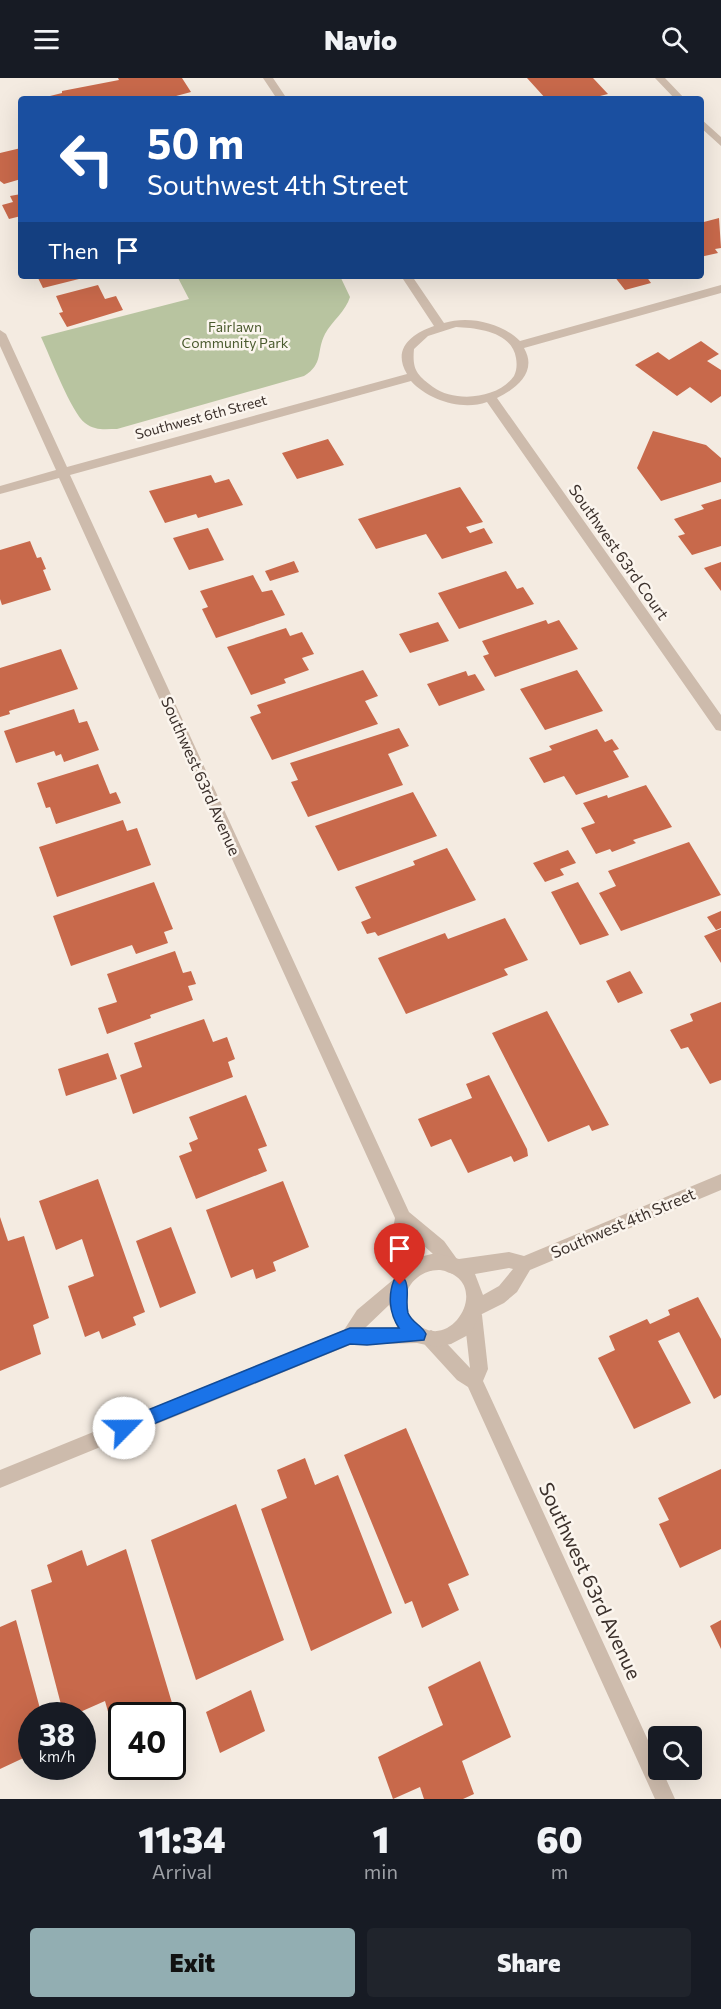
<!DOCTYPE html>
<html lang="en">
<head>
<meta charset="utf-8">
<style>
	:root { --surface:#171b24; --page:#20242c; --text:#f1f3f6; --muted:#9ea1a6; --accent:#92aeb2 }
	body { margin:0; font-family:Commissioner,sans-serif; background:var(--page); color:var(--text); height:100vh; display:flex; flex-direction:column; font-size:22px; white-space:nowrap }
	* { box-sizing:border-box; margin:0 }
	p { font-size:20px; color:var(--muted) }
	.icon { flex:none; width:33px; height:33px; fill:none; stroke:currentColor; stroke-width:2; stroke-linecap:round; stroke-linejoin:round }
	.map { position:relative; height:1721px; overflow:hidden }
	.sheet { display:flex; flex-direction:column; background:var(--surface); flex:1 }
	.sheet>* { flex:none }
	.top-card { position:absolute; left:18px; top:18px; width:686px; height:183px; border-radius:6px; box-shadow:0 6px 24px #0002; background:#1a4fa0; color:#fff; overflow:hidden }
	.fabs { position:absolute; left:648px; top:1648px; display:grid; gap:12px }
	.fabs a { display:grid; place-items:center; width:54px; height:54px; border-radius:6px; background:var(--surface); box-shadow:0 6px 24px #0002; font-size:30px }
	.speed { position:absolute; left:18px; top:1624px; display:flex; gap:12px; font-size:30px; font-weight:700; text-align:center }
	.speed>* { display:grid; place-content:center; width:78px; height:78px; border-radius:50%; background:var(--surface); box-shadow:0 6px 24px #0002; line-height:1 }
	.speed small { font-size:15px; font-weight:400 }
	.speed .limit { border:3px solid #111; border-radius:9px; background:#fff; color:#111 }
	.pin { position:absolute; display:grid; place-items:center; width:51px; height:51px; color:#fff; margin:-62px -26px; border-radius:50% 50% 50% 0; rotate:-45deg; box-shadow:0 0 6px #0007 }
	.pin .icon { rotate:45deg }
	.me { position:absolute; width:66px; margin:-33px; rotate:67deg; stroke-linejoin:round; filter:drop-shadow(0 0 4px #0008) }
	.turn { display:flex; align-items:center; gap:21px; height:126px; padding:0 30px; font-size:27px }
	.turn .icon { width:78px; height:78px; stroke-width:2.5 }
	.turn b { display:block; font-size:42px; line-height:51px }
	.then { display:flex; align-items:center; height:57px; padding:0 30px; background:#0003; gap:12px; font-size:22px }
	.eta { display:flex; justify-content:space-evenly; align-items:center; height:102px; text-align:center }
	.eta b { font-size:36px; font-weight:800; line-height:42px }
	.primary-button { display:flex; gap:12px; margin-top:auto; padding:12px 30px }
	.primary-button a { flex:1; height:69px; border-radius:6px; background:var(--accent); color:#111; font-size:24px; font-weight:800; line-height:69px; text-align:center }
	.primary-button a+a { background:var(--page); color:var(--text) }
	header { display:flex; justify-content:space-between; align-items:center; height:78px; padding:0 30px; background:var(--surface); font-size:27px; font-weight:800 }
	.map>svg:first-child { display:block }
	.green { fill:#b8c4a0 }
	.building { fill:#c8694b }
	.lines { fill:none; stroke-linecap:round; stroke-linejoin:round }
	.minor { fill:#cdbbac; fill-rule:evenodd }
	.tertiary { fill:#cdbbac; fill-rule:evenodd }
	.route { fill:#1a73e8; stroke:#114b97; stroke-width:1.5 }
	.labels { text-anchor:middle; stroke-width:5; stroke-linejoin:round; paint-order:stroke }
	.far-park-label { font-size:14px; fill:#4a5a2e; stroke:#fbf5ee }
	.far-street-label { font-size:14px; fill:#3b302b; stroke:#fbf5ee }
	.street-label { font-size:16px; fill:#3b302b; stroke:#fbf5ee }
	.near-street-label { font-size:20px; fill:#3b302b; stroke:#fbf5ee }
</style>
</head>
<body>
<header><svg class="icon" aria-label="menu" viewBox="0 0 24 24"><path d="M4 6h16M4 12h16M4 18h16"/></svg>Navio<svg class="icon" aria-label="search" viewBox="0 0 24 24"><circle cx="10" cy="10" r="6"/><path d="M15 15l6 6"/></svg></header>
<div class="map">
<svg width="721" height="1721" viewBox="0 0 721 1721">
	<rect width="100%" height="100%" fill="#f4ebe1"/>
	<path class="green" d="M 177,198 L 340,198 L 350,219 C 346,233 332,243 325,256 C 316,273 324,286 304,298 L 117,351 C 105,351 95,353 85,345 C 71,334 50,278 41,259 L 189,221 Z"/>
	<path class="building" d="M 118,0 L 182,0 L 191,14 L 165,21 L 47,21 L 46,19 L 62,15 L 62,13 L 119,2 Z
		M 527,0 L 593,0 L 608,16 L 588,21 L 546,21 Z
		M 21,70 L 21,101 L 4,106 L 0,103 L 0,75 Z
		M 21,116 L 21,138 L 9,141 L 2,127 L 13,124 L 10,118 Z
		M 719,140 L 721,170 L 715,171 L 718,175 L 700,179 L 700,145 Z
		M 37,198 L 86,198 L 87,199 L 43,210 Z
		M 614,198 L 646,198 L 651,205 L 625,212 Z
		M 98,207 L 105,221 L 116,218 L 123,232 L 67,249 L 59,235 L 63,234 L 56,218 Z
		M 701,263 L 719,276 L 707,283 L 721,292 L 721,318 L 711,325 L 690,309 L 677,318 L 635,287 L 658,274 L 669,282 Z
		M 653,353 L 706,367 L 721,380 L 721,404 L 661,423 L 637,390 Z
		M 328,361 L 344,387 L 297,401 L 282,375 Z
		M 211,397 L 215,405 L 229,401 L 243,427 L 198,440 L 196,436 L 165,445 L 149,413 Z
		M 460,409 L 483,444 L 466,449 L 470,455 L 484,450 L 493,465 L 442,481 L 426,456 L 376,471 L 358,441 Z
		M 721,421 L 721,468 L 692,477 L 678,458 L 685,456 L 674,441 L 704,431 L 701,427 Z
		M 208,450 L 224,482 L 189,492 L 173,460 Z
		M 30,463 L 37,480 L 41,479 L 46,491 L 43,492 L 51,512 L 2,527 L 0,521 L 0,472 Z
		M 294,483 L 299,494 L 270,503 L 265,493 Z
		M 721,484 L 721,513 L 704,490 Z
		M 506,493 L 517,511 L 523,509 L 534,526 L 459,551 L 438,515 Z
		M 253,497 L 262,514 L 272,512 L 285,537 L 216,560 L 202,531 L 208,529 L 200,513 Z
		M 546,542 L 548,546 L 559,542 L 578,571 L 495,599 L 483,578 L 489,576 L 482,563 Z
		M 438,544 L 449,563 L 410,575 L 399,556 Z
		M 286,550 L 290,558 L 302,554 L 314,576 L 302,580 L 309,592 L 284,601 L 286,605 L 251,617 L 227,569 Z
		M 61,571 L 78,611 L 9,633 L 10,636 L 0,639 L 0,590 Z
		M 363,592 L 378,618 L 365,623 L 378,646 L 272,682 L 250,639 L 261,635 L 257,627 Z
		M 577,592 L 603,633 L 545,652 L 520,611 Z
		M 466,593 L 468,598 L 475,596 L 485,612 L 439,628 L 427,606 Z
		M 74,631 L 79,645 L 87,643 L 99,672 L 64,684 L 61,676 L 56,678 L 54,673 L 16,685 L 4,653 Z
		M 399,650 L 409,668 L 388,676 L 403,707 L 308,739 L 291,704 L 298,702 L 290,685 Z
		M 597,651 L 605,664 L 612,661 L 619,671 L 613,673 L 629,699 L 576,717 L 564,698 L 544,705 L 529,680 L 552,672 L 549,668 Z
		M 98,686 L 110,716 L 116,714 L 121,725 L 56,746 L 50,729 L 46,730 L 37,705 Z
		M 646,707 L 672,749 L 633,762 L 636,765 L 612,774 L 610,771 L 596,776 L 581,750 L 595,745 L 583,725 L 607,717 L 608,720 Z
		M 413,714 L 437,758 L 338,793 L 315,748 Z
		M 123,742 L 127,753 L 137,750 L 151,787 L 57,819 L 39,769 Z
		M 689,764 L 721,817 L 621,853 L 599,815 L 616,808 L 608,793 Z
		M 447,770 L 476,822 L 378,858 L 375,854 L 367,856 L 361,844 L 371,840 L 355,809 L 415,787 L 413,783 Z
		M 568,772 L 576,785 L 560,791 L 564,797 L 545,804 L 533,785 Z
		M 154,804 L 173,851 L 164,854 L 168,865 L 136,876 L 132,867 L 71,888 L 53,838 Z
		M 578,804 L 609,857 L 580,867 L 551,814 Z
		M 721,833 L 721,850 L 716,852 L 707,839 Z
		M 505,840 L 528,882 L 504,891 L 508,897 L 406,936 L 378,880 L 445,855 L 448,861 Z
		M 721,851 L 721,885 L 704,858 Z
		M 175,873 L 183,895 L 191,893 L 196,906 L 188,908 L 193,922 L 150,937 L 151,940 L 107,956 L 98,930 L 117,924 L 107,896 Z
		M 630,893 L 643,915 L 618,925 L 606,903 Z
		M 721,924 L 721,1002 L 710,1006 L 688,969 L 681,971 L 670,952 L 693,943 L 690,936 Z
		M 547,933 L 609,1047 L 592,1053 L 589,1047 L 548,1064 L 492,955 Z
		M 204,941 L 213,964 L 227,959 L 235,981 L 228,984 L 233,999 L 133,1036 L 120,997 L 142,989 L 134,965 Z
		M 108,975 L 117,1001 L 66,1018 L 58,991 Z
		M 489,997 L 527,1071 L 528,1078 L 514,1084 L 511,1078 L 468,1095 L 451,1061 L 431,1069 L 418,1041 L 472,1020 L 466,1006 Z
		M 246,1017 L 267,1068 L 258,1071 L 267,1093 L 196,1121 L 179,1078 L 192,1073 L 189,1065 L 198,1061 L 189,1039 Z
		M 98,1101 L 145,1234 L 133,1239 L 136,1247 L 102,1261 L 99,1253 L 85,1259 L 68,1208 L 94,1198 L 82,1161 L 56,1172 L 39,1123 Z
		M 283,1103 L 309,1169 L 273,1184 L 276,1193 L 256,1201 L 253,1191 L 231,1200 L 206,1132 Z
		M 0,1139 L 8,1163 L 24,1158 L 49,1240 L 33,1247 L 41,1276 L 0,1293 Z
		M 171,1149 L 196,1215 L 160,1230 L 136,1163 Z
		M 698,1219 L 721,1261 L 721,1317 L 714,1321 L 679,1254 L 658,1263 L 691,1325 L 634,1351 L 598,1280 L 615,1272 L 609,1258 L 647,1241 L 650,1246 L 670,1237 L 668,1232 Z
		M 406,1350 L 469,1497 L 448,1506 L 459,1532 L 422,1550 L 412,1523 L 405,1526 L 344,1377 Z
		M 305,1380 L 315,1407 L 338,1397 L 392,1535 L 311,1573 L 261,1431 L 287,1420 L 277,1392 Z
		M 721,1391 L 721,1471 L 680,1490 L 659,1446 L 669,1442 L 658,1420 Z
		M 236,1426 L 284,1562 L 196,1602 L 151,1462 Z
		M 126,1471 L 175,1635 L 168,1638 L 122,1638 L 122,1659 L 116,1662 L 105,1623 L 71,1638 L 64,1638 L 31,1512 L 52,1504 L 47,1487 L 82,1472 L 87,1488 Z
		M 16,1542 L 42,1638 L 32,1638 L 32,1676 L 0,1691 L 0,1549 Z
		M 721,1542 L 721,1571 L 710,1548 Z
		M 480,1583 L 511,1659 L 462,1683 L 474,1716 L 463,1721 L 424,1721 L 420,1709 L 393,1721 L 378,1679 L 443,1647 L 428,1609 Z
		M 251,1612 L 265,1653 L 220,1675 L 206,1634 Z"/>
	<g class="lines">
		<path class="minor" d="M 263,0 L 273,0 L 287,21 L 277,21 Z
			M 655,0 L 665,0 L 685,21 L 675,21 Z
			M 700,40 L 721,59 L 721,68 L 700,49 Z
			M 401,198 L 412,198 L 444,245 C 469,237 502,245 520,263 L 721,207 L 721,215 L 524,270 C 538,294 516,311 497,320 L 721,637 L 721,653 L 716,652 L 487,324 C 462,333 428,322 411,303 L 70,397 L 409,1134 L 444,1163 L 462,1188 L 459,1194 L 453,1196 L 447,1194 L 432,1175 L 409,1155 L 412,1201 L 409,1207 L 403,1209 L 397,1207 L 394,1201 L 392,1156 L 395,1140 L 59,400 L 0,416 L 0,408 L 56,392 L 0,268 L 0,252 L 6,256 L 67,389 L 407,296 C 392,271 411,256 434,248 ZM 456,249 C 478,250 512,254 516,280 C 517,286 517,292 514,298 C 498,321 455,325 433,309 C 417,297 412,292 414,271 L 428,258 Z
			M 473,1228 L 479,1231 L 482,1237 L 488,1291 L 483,1303 L 658,1684 L 658,1692 L 662,1692 L 675,1721 L 655,1721 L 468,1309 L 457,1302 L 425,1267 L 422,1261 L 425,1255 L 431,1252 L 437,1255 L 470,1290 L 464,1237 L 467,1231 Z"/>
		<path class="tertiary" d="M 721,1096 L 721,1112 L 530,1192 L 517,1214 L 504,1225 L 480,1237 L 470,1256 L 451,1266 L 436,1269 L 417,1265 L 350,1267 L 0,1410 L 0,1392 L 344,1252 L 357,1232 L 394,1201 L 405,1186 L 415,1180 L 436,1175 L 459,1181 L 509,1174 L 524,1178 ZM 509,1190 L 513,1191 L 499,1208 L 483,1217 L 475,1196 ZM 440,1192 C 498,1202 447,1286 411,1239 C 395,1217 416,1191 440,1192 ZM 389,1227 L 397,1249 L 365,1250 Z"/>
	</g>
	<path class="route" d="M 400,1199 L 405,1202 C 410,1211 405,1223 408,1235 C 412,1245 422,1247 426,1256 L 424,1262 L 367,1267 L 350,1266 L 124,1358 L 118,1355 L 116,1350 L 118,1344 L 350,1250 L 399,1250 C 389,1235 388,1217 394,1202 Z"/>
	<g class="labels">
		<g class="far-park-label">
			<text x="235" y="254">Fairlawn<tspan x="235" dy="16">Community Park</tspan></text>
		</g>
		<g class="far-street-label">
			<text transform="translate(201 339) rotate(-15)" y="5">Southwest 6th Street</text>
		</g>
		<g class="street-label">
			<text transform="translate(619 474) rotate(55)" y="6">Southwest 63rd Court</text>
			<text transform="translate(201 698) rotate(66)" y="6">Southwest 63rd Avenue</text>
			<text transform="translate(623 1145) rotate(-23)" y="6">Southwest 4th Street</text>
		</g>
		<g class="near-street-label">
			<text transform="translate(590 1503) rotate(65)" y="7">Southwest 63rd Avenue</text>
		</g>
	</g>
</svg>
<div class="fabs">
<a><svg class="icon" aria-label="search" viewBox="0 0 24 24"><circle cx="10" cy="10" r="6"/><path d="M15 15l6 6"/></svg></a>
</div>
<div class="speed"><div>38<small>km/h</small></div><div class="limit">40</div></div>
<div class="pin" style="left:400px;top:1207px;background:#d93025"><svg class="icon" aria-label="arrive" viewBox="0 0 24 24"><path d="M6 21V4h12l-3 4 3 4H6"/></svg></div>
<svg class="me" style="left:124px;top:1350px" viewBox="-20 -20 40 40"><circle r="19" fill="#fff"/><path d="M0-13L10 11 0 6-10 11z" fill="#1a73e8"/></svg>
<div class="top-card">
<div class="turn"><svg class="icon" aria-label="left" viewBox="0 0 24 24"><path d="M17 20v-9H6M10 6l-5 5 5 5"/></svg><div><b>50 m</b>Southwest 4th Street</div></div>
<div class="then">Then<svg class="icon" aria-label="arrive" viewBox="0 0 24 24"><path d="M6 21V4h12l-3 4 3 4H6"/></svg></div>
</div>
</div>
<section class="sheet">
<div class="eta">
<div><b>11:34</b><p>Arrival</p></div>
<div><b>1</b><p>min</p></div>
<div><b>60</b><p>m</p></div>
</div>
<div class="primary-button"><a>Exit</a><a>Share</a></div>
</section>
</body>
</html>
